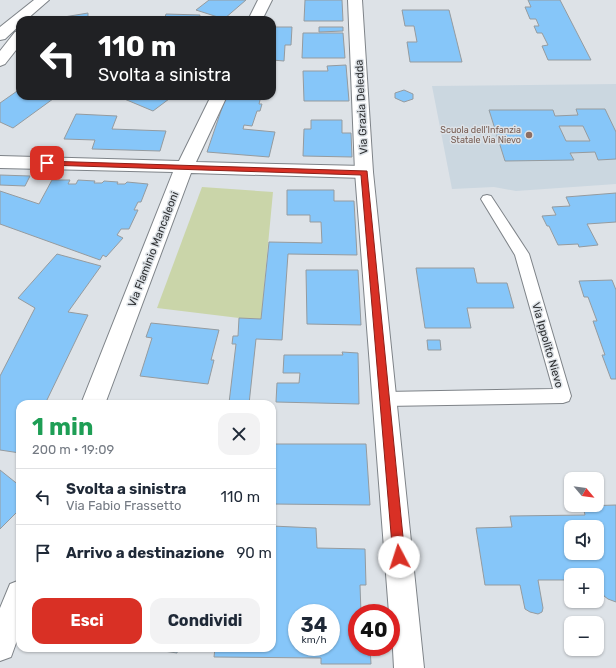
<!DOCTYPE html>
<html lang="it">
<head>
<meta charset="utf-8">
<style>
	:root { --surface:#fff; --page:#f2f2f3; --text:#1f2937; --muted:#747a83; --line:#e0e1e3; --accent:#d93025 }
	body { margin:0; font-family:Rubik,sans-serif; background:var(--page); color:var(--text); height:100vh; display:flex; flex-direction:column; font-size:15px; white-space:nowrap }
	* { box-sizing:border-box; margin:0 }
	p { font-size:13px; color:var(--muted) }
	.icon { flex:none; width:22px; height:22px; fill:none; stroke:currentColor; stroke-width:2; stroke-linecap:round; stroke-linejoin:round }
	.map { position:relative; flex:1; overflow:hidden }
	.details { position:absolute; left:16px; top:400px; width:260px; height:252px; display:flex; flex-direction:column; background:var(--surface); border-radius:12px; box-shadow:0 1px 3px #0004 }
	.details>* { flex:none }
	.hud { position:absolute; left:16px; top:16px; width:260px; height:84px; border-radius:12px; box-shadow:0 1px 3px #0004; background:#202124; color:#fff; overflow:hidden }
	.needle { width:26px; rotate:119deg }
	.controls { position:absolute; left:564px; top:472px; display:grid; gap:8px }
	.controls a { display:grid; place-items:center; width:40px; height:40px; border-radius:8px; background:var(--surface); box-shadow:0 1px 3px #0004; font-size:20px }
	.speed { position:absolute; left:288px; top:604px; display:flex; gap:8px; font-size:20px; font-weight:700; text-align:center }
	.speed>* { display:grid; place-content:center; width:52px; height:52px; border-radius:50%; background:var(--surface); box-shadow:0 1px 3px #0004; line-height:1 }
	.speed small { font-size:10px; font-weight:400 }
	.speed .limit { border:6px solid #d22; background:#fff; color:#111 }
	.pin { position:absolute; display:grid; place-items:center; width:34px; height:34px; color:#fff; margin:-17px; border-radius:8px; box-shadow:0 2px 6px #0006 }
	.me { position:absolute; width:44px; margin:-22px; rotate:355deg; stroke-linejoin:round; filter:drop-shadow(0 0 3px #0008) }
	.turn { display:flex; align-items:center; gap:14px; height:84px; padding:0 16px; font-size:18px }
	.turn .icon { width:52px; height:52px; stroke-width:2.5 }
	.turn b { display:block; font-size:28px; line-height:34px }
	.round { display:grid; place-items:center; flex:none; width:42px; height:42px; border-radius:12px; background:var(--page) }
	.head { display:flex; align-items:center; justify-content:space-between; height:68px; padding:0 16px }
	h1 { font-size:24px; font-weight:700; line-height:30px; color:#1e9e55 }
	.button { display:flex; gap:8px; margin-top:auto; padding:8px 16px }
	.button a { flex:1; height:46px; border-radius:12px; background:var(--accent); color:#fff; font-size:16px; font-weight:700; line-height:46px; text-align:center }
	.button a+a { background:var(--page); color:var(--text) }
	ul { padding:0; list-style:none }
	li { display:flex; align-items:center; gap:12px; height:56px; padding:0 16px; border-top:1px solid var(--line) }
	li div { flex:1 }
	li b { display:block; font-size:15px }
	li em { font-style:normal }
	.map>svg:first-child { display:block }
	.built { fill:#cbd7e0 }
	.green { fill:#cad5a9 }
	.building { fill:#86c6f9; stroke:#959b9f; fill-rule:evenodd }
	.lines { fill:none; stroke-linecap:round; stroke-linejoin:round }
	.lane-casing { stroke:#7e8388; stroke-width:2 }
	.street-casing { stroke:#7e8388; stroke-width:2 }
	.secondary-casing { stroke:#7e8388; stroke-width:2 }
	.lane { fill:#fff; fill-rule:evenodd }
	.street { fill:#fff; fill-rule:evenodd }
	.secondary { fill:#fff; fill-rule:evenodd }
	.route { fill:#d93025; stroke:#8d1f18 }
	.education-dot { fill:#8d6e63; stroke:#dde2e7; stroke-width:1.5 }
	.labels { text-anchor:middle; stroke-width:3; stroke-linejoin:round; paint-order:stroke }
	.far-education-label { font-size:9px; fill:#785e54; stroke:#dde2e7; text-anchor:end }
	.street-label { font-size:11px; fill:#2d2f31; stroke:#dde2e7 }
</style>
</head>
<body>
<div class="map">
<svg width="616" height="668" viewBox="0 0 616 668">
	<rect width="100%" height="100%" fill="#dde2e7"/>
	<path class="built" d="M 616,84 L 616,184 L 516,191 L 494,187 L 452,189 L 432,86 Z"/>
	<path class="green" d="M 202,187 L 273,192 L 261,319 L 239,318 L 157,308 Z"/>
	<path class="building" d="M 209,0 L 246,0 L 224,19 L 196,10 Z
		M 305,0 L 342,0 L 343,21 L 304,21 Z
		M 528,0 L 560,0 L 591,60 L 548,60 L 542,46 L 548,45 L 542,33 L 537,33 L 534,26 L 539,26 L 536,19 L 530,19 L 525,7 L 531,7 Z
		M 402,10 L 449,10 L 462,62 L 410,62 L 407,42 L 417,42 L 414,26 L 405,26 Z
		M 88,13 L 88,20 L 52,20 L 52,19 Z
		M 166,14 L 200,15 L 199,20 L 164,20 Z
		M 272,27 L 292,27 L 291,45 L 285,45 L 284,61 L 272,60 Z
		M 319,27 L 343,27 L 343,31 L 319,32 Z
		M 303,33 L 343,33 L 345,58 L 302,58 Z
		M 346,65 L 349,101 L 304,101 L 303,71 L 328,71 L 327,66 Z
		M 20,89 L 20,96 L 57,96 L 13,128 L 0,122 L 0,103 Z
		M 404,90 L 413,94 L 413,99 L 404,102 L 395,98 L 395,93 Z
		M 125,96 L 173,96 L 153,111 L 122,98 Z
		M 226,96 L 261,96 L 259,104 L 262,104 L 260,111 L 257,111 L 252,126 L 244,125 L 243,129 L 275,132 L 269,157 L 207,152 Z
		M 576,109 L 605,109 L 616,132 L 616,159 L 598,160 L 595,152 L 570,153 L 574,160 L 505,161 L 489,110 L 553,110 L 555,116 L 578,115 ZM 559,126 L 583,126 L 590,141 L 566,141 Z
		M 76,114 L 117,116 L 112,129 L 166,131 L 160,151 L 92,149 L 95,140 L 64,139 Z
		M 311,120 L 342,120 L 342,133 L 351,133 L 352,157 L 303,156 L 304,129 L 311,129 Z
		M 0,175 L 30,176 L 25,186 L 0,185 Z
		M 52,180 L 70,180 L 68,184 L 76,184 L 78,180 L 95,181 L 94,183 L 102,183 L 104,181 L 118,182 L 117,184 L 125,184 L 127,182 L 148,184 L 141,202 L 138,202 L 134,210 L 138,210 L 129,229 L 121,229 L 117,235 L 123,238 L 106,257 L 103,255 L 100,260 L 0,224 L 0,191 L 39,204 Z
		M 287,190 L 334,190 L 334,201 L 354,201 L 357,255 L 288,254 L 282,340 L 256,339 L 249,404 L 229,403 L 236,344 L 232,344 L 233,336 L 238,336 L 239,318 L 261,319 L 269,242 L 322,243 L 321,222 L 310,222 L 310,215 L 287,215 Z
		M 616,193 L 616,222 L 587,224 L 598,245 L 579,247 L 578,244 L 558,245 L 549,226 L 547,226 L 542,216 L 556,215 L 552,207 L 570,206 L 566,197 Z
		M 57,254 L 101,266 L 68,312 L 88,315 L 45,404 L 20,404 L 20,453 L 0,450 L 0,376 L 35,308 L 18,298 Z
		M 416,268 L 474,268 L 477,283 L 507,283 L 514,308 L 467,308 L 471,328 L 425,328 Z
		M 306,270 L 358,270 L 361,325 L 307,324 Z
		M 612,280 L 616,290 L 616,379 L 611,379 L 602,355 L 605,355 L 593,321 L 597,321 L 588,297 L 584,297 L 579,281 Z
		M 151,323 L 219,330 L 211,360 L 214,360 L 208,384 L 140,376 L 152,338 L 146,337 Z
		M 427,340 L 440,340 L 441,350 L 428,350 Z
		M 342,352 L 358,353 L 359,404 L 276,402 L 277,383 L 299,383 L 300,373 L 283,373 L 284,355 L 343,355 Z
		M 272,444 L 366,444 L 370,505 L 272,504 Z
		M 0,470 L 20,486 L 20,509 L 0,529 Z
		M 616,505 L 616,602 L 608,599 L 604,596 L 599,580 L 597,580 L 597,575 L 571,575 L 571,580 L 538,580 L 543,608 L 542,612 L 538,614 L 530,612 L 525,609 L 520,585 L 485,585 L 476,528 L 512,527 L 510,516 L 585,515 L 583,506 ZM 571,527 L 597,527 L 597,553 L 571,553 Z
		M 272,526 L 316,528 L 317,548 L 365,549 L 366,585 L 360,585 L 361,613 L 357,613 L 357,647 L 370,647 L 371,664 L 321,664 L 321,658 L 214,657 L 215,648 L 272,648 ZM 297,613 L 331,613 L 331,647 L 297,647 Z
		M 144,648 L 178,648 L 177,653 Z"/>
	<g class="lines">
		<g class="lane-casing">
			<path id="lane" d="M 487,195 L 491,196 L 529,254 L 571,396 L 569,401 L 563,403 L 385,406 L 379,404 L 377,399 L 379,394 L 385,392 L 553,389 L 515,255 L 481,199 L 483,196 Z"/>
		</g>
		<g class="street-casing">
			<path id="street" d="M 34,0 L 49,0 L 26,20 L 20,20 L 20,25 L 5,39 L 0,40 L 0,27 Z
				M 258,0 L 272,0 L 262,20 L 248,20 Z
				M 20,31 L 20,45 L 5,64 L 0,66 L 0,51 L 15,32 Z
				M 211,96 L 227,96 L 196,162 L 364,166 L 370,168 L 373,172 L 370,176 L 364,178 L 191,173 L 105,404 L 81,404 L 173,172 L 0,168 L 0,156 L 179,161 Z
				M 20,580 L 20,632 L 11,657 L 0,661 L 0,608 L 10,584 Z"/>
		</g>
		<g class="secondary-casing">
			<path id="secondary" d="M 348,0 L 362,0 L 373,172 L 424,668 L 394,668 L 391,613 L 389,613 L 355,172 Z"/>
		</g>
		<use href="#lane" class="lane"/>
		<use href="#street" class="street"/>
		<use href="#secondary" class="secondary"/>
	</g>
	<path class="route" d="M 44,161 L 367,171 L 405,557 L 403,561 L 399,563 L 395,561 L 393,557 L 361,175 L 47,165 L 44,165 Z"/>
	<circle class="education-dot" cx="529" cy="135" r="4"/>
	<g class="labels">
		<g class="far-education-label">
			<text x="521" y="133">Scuola dell'Infanzia<tspan x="521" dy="10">Statale Via Nievo</tspan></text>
		</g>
		<g class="street-label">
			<text transform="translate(361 107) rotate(-93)" y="4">Via Grazia Deledda</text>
			<text transform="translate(153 249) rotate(-69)" y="4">Via Flaminio Mancaleoni</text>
			<text transform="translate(548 345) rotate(74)" y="4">Via Ippolito Nievo</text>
		</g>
	</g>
</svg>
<div class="controls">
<a><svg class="needle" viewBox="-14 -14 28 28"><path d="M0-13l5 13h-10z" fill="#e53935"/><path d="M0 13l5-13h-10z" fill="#747a83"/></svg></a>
<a><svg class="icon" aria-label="sound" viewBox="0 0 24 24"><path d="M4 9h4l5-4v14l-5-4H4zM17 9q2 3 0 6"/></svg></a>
<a>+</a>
<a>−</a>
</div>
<div class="speed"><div>34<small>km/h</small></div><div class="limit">40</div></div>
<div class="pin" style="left:47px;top:163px;background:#d93025"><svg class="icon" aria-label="arrive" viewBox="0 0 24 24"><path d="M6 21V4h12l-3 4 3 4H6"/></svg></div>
<svg class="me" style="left:399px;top:557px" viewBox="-20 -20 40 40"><circle r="19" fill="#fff"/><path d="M0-13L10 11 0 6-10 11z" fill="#d93025"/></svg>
<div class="hud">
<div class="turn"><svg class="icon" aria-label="left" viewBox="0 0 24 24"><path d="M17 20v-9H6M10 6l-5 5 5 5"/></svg><div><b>110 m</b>Svolta a sinistra</div></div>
</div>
<section class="details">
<div class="head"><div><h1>1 min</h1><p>200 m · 19:09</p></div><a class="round"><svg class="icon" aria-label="close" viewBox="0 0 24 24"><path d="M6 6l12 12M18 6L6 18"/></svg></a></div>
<ul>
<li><svg class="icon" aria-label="left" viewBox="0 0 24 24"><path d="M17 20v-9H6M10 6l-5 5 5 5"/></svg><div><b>Svolta a sinistra</b><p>Via Fabio Frassetto</p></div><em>110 m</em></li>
<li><svg class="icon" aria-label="arrive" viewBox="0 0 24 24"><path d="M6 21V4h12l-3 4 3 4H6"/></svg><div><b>Arrivo a destinazione</b></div><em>90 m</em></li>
</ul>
<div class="button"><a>Esci</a><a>Condividi</a></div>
</section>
</div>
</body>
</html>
